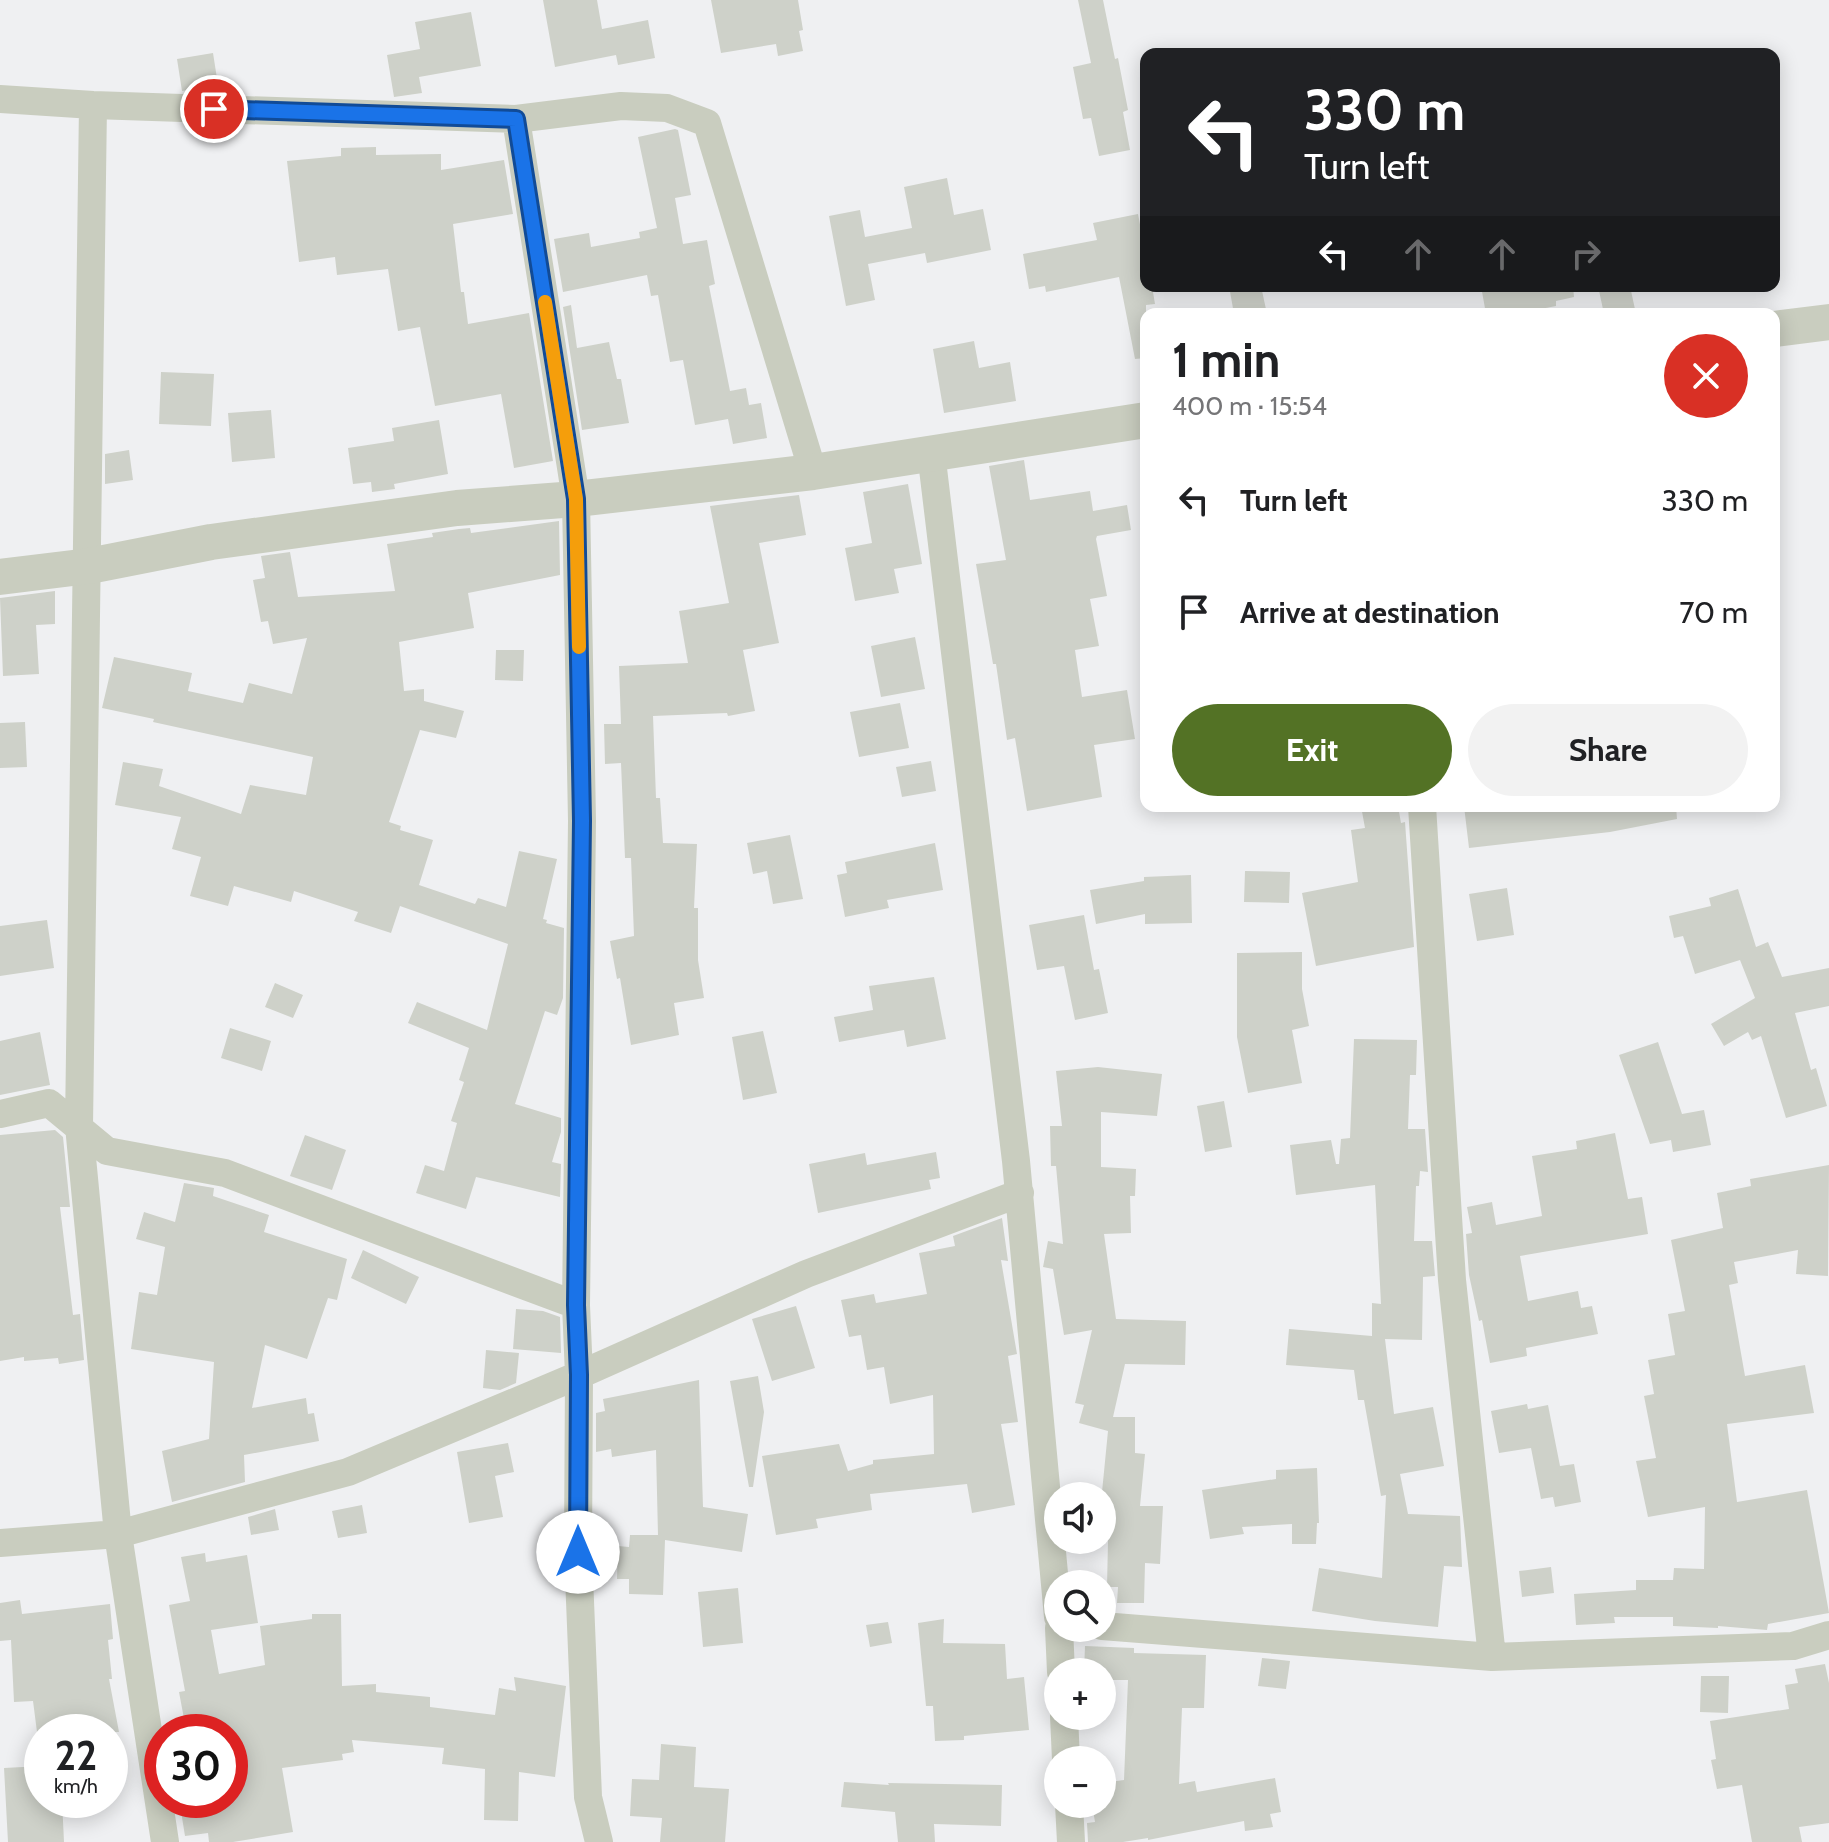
<!DOCTYPE html>
<html lang="en">
<head>
<meta charset="utf-8">
<style>
	:root { --surface:#fff; --page:#f2f2f2; --text:#202124; --muted:#757577; --accent:#537225 }
	body { margin:0; font-family:Cabin,sans-serif; background:var(--page); color:var(--text); height:100vh; display:flex; flex-direction:column; font-size:30px; white-space:nowrap }
	* { box-sizing:border-box; margin:0 }
	p { font-size:26px; color:var(--muted) }
	.icon { flex:none; width:44px; height:44px; fill:none; stroke:currentColor; stroke-width:2; stroke-linecap:round; stroke-linejoin:round }
	.map { position:relative; flex:1; overflow:hidden }
	.details { position:absolute; left:1140px; top:308px; width:640px; height:504px; display:flex; flex-direction:column; background:var(--surface); border-radius:16px; box-shadow:0 4px 20px #0003 }
	.details>* { flex:none }
	.banner { position:absolute; left:1140px; top:48px; width:640px; height:244px; border-radius:16px; box-shadow:0 4px 20px #0003; background:#202124; color:#fff; overflow:hidden }
	.controls { position:absolute; left:1044px; top:1482px; display:grid; gap:16px }
	.controls a { display:grid; place-items:center; width:72px; height:72px; border-radius:50%; background:var(--surface); box-shadow:0 4px 20px #0003; font-size:40px }
	.speed { position:absolute; left:24px; top:1714px; display:flex; gap:16px; font-size:40px; font-weight:700; text-align:center }
	.speed>* { display:grid; place-content:center; width:104px; height:104px; border-radius:50%; background:var(--surface); box-shadow:0 4px 20px #0003; line-height:1 }
	.speed small { font-size:20px; font-weight:400 }
	.speed .limit { border:12px solid #d22; background:#fff; color:#111 }
	.pin { position:absolute; display:grid; place-items:center; width:68px; height:68px; color:#fff; margin:-34px; border:4px solid #fff; border-radius:50%; box-shadow:0 2px 8px #0007 }
	.me { position:absolute; width:88px; margin:-44px; rotate:0deg; stroke-linejoin:round; filter:drop-shadow(0 0 6px #0008) }
	.turn { display:flex; align-items:center; gap:28px; height:168px; padding:0 32px; font-size:36px }
	.turn .icon { width:104px; height:104px; stroke-width:2.5 }
	.turn b { display:block; font-size:56px; line-height:68px }
	.lanes { display:flex; align-items:center; height:76px; padding:0 32px; background:#0003; justify-content:center; gap:40px; direction:ltr }
	.lanes .off { opacity:.35 }
	.round { display:grid; place-items:center; flex:none; width:84px; height:84px; border-radius:42px; background:var(--page) }
	.summary { display:flex; align-items:center; justify-content:space-between; height:136px; padding:0 32px }
	h1 { font-size:48px; font-weight:800; line-height:60px }
	.primary-button { display:flex; gap:16px; margin-top:auto; padding:16px 32px }
	.primary-button a { flex:1; height:92px; border-radius:48px; background:var(--accent); color:#fff; font-size:32px; font-weight:800; line-height:92px; text-align:center }
	.primary-button a+a { background:var(--page); color:var(--text) }
	ul { padding:0; list-style:none }
	li { display:flex; align-items:center; gap:24px; height:112px; padding:0 32px }
	li div { flex:1 }
	li b { display:block; font-size:30px }
	li em { font-style:normal }
	.map>svg:first-child { display:block }
	.building { fill:#ced1c9 }
	.lines { fill:none; stroke-linecap:round; stroke-linejoin:round }
	.minor { stroke:#c9cdbf; stroke-width:28 }
	.tertiary { stroke:#c9cdbf; stroke-width:36 }
	.route-casing { stroke:#114b97; stroke-width:20 }
	.route { stroke:#1a73e8; stroke-width:14 }
	.slow { stroke:#f59e0b; stroke-width:14 }
</style>
</head>
<body>
<div class="map">
<svg width="1829" height="1842" viewBox="0 0 1829 1842">
	<rect width="100%" height="100%" fill="#eff0f2"/>
	<path class="building" d="M 543,0 L 597,0 L 602,29 L 648,20 L 655,58 L 618,65 L 616,55 L 555,67 Z
		M 711,0 L 798,0 L 803,30 L 799,31 L 803,51 L 778,56 L 776,44 L 721,53 Z
		M 1078,0 L 1103,0 L 1115,59 L 1118,58 L 1128,110 L 1123,112 L 1130,150 L 1099,156 L 1091,118 L 1083,119 L 1073,67 L 1091,63 Z
		M 471,12 L 481,66 L 419,77 L 422,93 L 394,97 L 387,55 L 420,49 L 415,22 Z
		M 213,53 L 218,85 L 182,91 L 177,59 Z
		M 675,129 L 678,130 L 691,195 L 675,198 L 683,244 L 707,240 L 715,284 L 709,286 L 730,391 L 746,388 L 749,405 L 761,403 L 767,438 L 733,444 L 728,419 L 695,425 L 683,360 L 670,362 L 658,295 L 651,296 L 647,275 L 563,292 L 554,239 L 589,233 L 591,247 L 640,238 L 639,232 L 657,228 L 638,137 Z
		M 376,147 L 376,155 L 441,154 L 441,170 L 504,160 L 513,214 L 453,224 L 461,292 L 464,292 L 468,324 L 529,313 L 553,461 L 514,468 L 501,394 L 435,406 L 420,327 L 398,331 L 388,269 L 337,275 L 335,257 L 299,262 L 287,161 L 341,156 L 341,148 Z
		M 947,178 L 954,215 L 983,209 L 991,250 L 927,263 L 925,253 L 868,264 L 875,300 L 846,306 L 829,216 L 860,210 L 865,237 L 912,228 L 904,187 Z
		M 1138,214 L 1146,256 L 1146,286 L 1152,286 L 1155,304 L 1146,305 L 1146,358 L 1135,359 L 1119,277 L 1046,292 L 1045,286 L 1029,289 L 1023,254 L 1097,240 L 1093,223 Z
		M 1229,286 L 1261,286 L 1267,314 L 1234,314 Z
		M 1481,286 L 1573,286 L 1574,297 L 1556,301 L 1556,306 L 1515,314 L 1512,310 L 1486,314 Z
		M 1598,286 L 1630,286 L 1636,314 L 1604,314 Z
		M 571,305 L 577,348 L 609,342 L 617,379 L 621,379 L 629,423 L 582,430 L 563,307 Z
		M 974,341 L 979,368 L 1010,362 L 1016,401 L 944,413 L 933,349 Z
		M 161,372 L 214,374 L 211,426 L 159,424 Z
		M 271,410 L 275,458 L 232,462 L 228,413 Z
		M 439,420 L 448,474 L 394,484 L 395,489 L 372,492 L 371,482 L 353,484 L 348,448 L 394,441 L 392,428 Z
		M 129,450 L 133,480 L 105,484 L 105,454 Z
		M 1024,460 L 1030,500 L 1090,491 L 1093,511 L 1127,505 L 1131,530 L 1097,536 L 1096,539 L 1107,596 L 1090,599 L 1099,646 L 1075,650 L 1082,697 L 1127,690 L 1135,739 L 1094,745 L 1102,797 L 1027,811 L 1015,738 L 1007,740 L 996,664 L 993,664 L 976,564 L 1006,560 L 989,466 Z
		M 908,484 L 922,564 L 894,569 L 899,593 L 855,601 L 845,548 L 872,543 L 863,492 Z
		M 799,495 L 806,535 L 759,543 L 779,643 L 743,650 L 755,711 L 728,716 L 727,713 L 653,716 L 656,798 L 660,798 L 663,843 L 697,844 L 694,908 L 698,908 L 698,960 L 704,998 L 674,1003 L 679,1035 L 631,1045 L 620,978 L 617,979 L 610,941 L 634,936 L 631,858 L 625,858 L 621,763 L 605,764 L 604,724 L 621,724 L 619,666 L 688,663 L 679,611 L 729,603 L 710,506 Z
		M 559,521 L 560,575 L 468,593 L 474,628 L 399,642 L 404,691 L 424,689 L 424,701 L 464,711 L 456,738 L 420,730 L 389,822 L 401,826 L 400,830 L 433,840 L 419,885 L 475,904 L 478,898 L 506,907 L 519,851 L 557,859 L 543,919 L 547,920 L 546,923 L 564,928 L 563,998 L 557,1015 L 545,1011 L 515,1104 L 561,1118 L 561,1132 L 552,1162 L 561,1164 L 560,1197 L 476,1177 L 466,1209 L 416,1193 L 425,1165 L 444,1171 L 457,1123 L 451,1121 L 464,1082 L 459,1080 L 469,1048 L 408,1023 L 417,1002 L 487,1030 L 508,944 L 400,906 L 391,933 L 354,921 L 358,912 L 294,891 L 291,902 L 234,886 L 228,906 L 190,896 L 201,857 L 172,849 L 181,817 L 115,805 L 123,762 L 163,769 L 159,786 L 241,814 L 250,785 L 306,795 L 313,757 L 153,722 L 154,719 L 102,708 L 114,657 L 192,673 L 188,691 L 243,703 L 249,683 L 292,694 L 307,638 L 273,644 L 268,621 L 261,622 L 253,580 L 265,578 L 261,556 L 290,552 L 298,597 L 395,591 L 387,544 L 433,537 L 432,533 L 459,529 L 470,528 L 471,533 Z
		M 55,591 L 55,624 L 36,625 L 39,674 L 3,676 L 0,598 Z
		M 915,637 L 925,689 L 881,697 L 871,646 Z
		M 496,650 L 524,650 L 523,681 L 495,680 Z
		M 900,703 L 909,748 L 859,757 L 850,712 Z
		M 25,722 L 27,767 L 0,768 L 0,723 Z
		M 931,761 L 936,791 L 902,797 L 896,767 Z
		M 1361,806 L 1398,806 L 1401,823 L 1405,822 L 1414,947 L 1316,966 L 1302,893 L 1358,882 L 1351,830 L 1365,828 Z
		M 1464,806 L 1676,806 L 1677,819 L 1610,832 L 1469,848 Z
		M 790,835 L 803,899 L 773,904 L 767,871 L 753,874 L 747,843 Z
		M 935,843 L 943,890 L 887,900 L 889,908 L 845,917 L 837,875 L 847,873 L 845,862 Z
		M 1245,871 L 1290,872 L 1289,903 L 1244,902 Z
		M 1191,875 L 1192,923 L 1145,924 L 1145,914 L 1096,924 L 1090,890 L 1144,881 L 1144,877 Z
		M 1507,888 L 1514,935 L 1477,941 L 1469,894 Z
		M 1738,889 L 1756,947 L 1768,942 L 1782,977 L 1829,968 L 1829,1006 L 1795,1013 L 1811,1070 L 1816,1068 L 1827,1106 L 1786,1118 L 1761,1036 L 1752,1040 L 1748,1032 L 1724,1046 L 1711,1024 L 1755,998 L 1740,960 L 1695,974 L 1683,936 L 1674,938 L 1669,916 L 1711,906 L 1709,898 Z
		M 1084,915 L 1094,970 L 1099,969 L 1108,1013 L 1075,1020 L 1064,966 L 1037,970 L 1029,925 Z
		M 47,920 L 54,968 L 0,976 L 0,926 Z
		M 1302,952 L 1302,989 L 1309,1026 L 1292,1030 L 1302,1083 L 1248,1093 L 1237,1037 L 1237,953 Z
		M 934,977 L 946,1039 L 907,1047 L 904,1030 L 839,1042 L 834,1017 L 873,1010 L 869,986 Z
		M 275,983 L 303,995 L 293,1018 L 265,1007 Z
		M 230,1028 L 271,1041 L 262,1071 L 221,1058 Z
		M 763,1031 L 777,1093 L 743,1100 L 732,1037 Z
		M 40,1032 L 50,1085 L 0,1095 L 0,1041 Z
		M 1354,1039 L 1417,1040 L 1416,1075 L 1410,1075 L 1408,1129 L 1425,1129 L 1428,1172 L 1420,1171 L 1419,1186 L 1416,1186 L 1414,1241 L 1432,1241 L 1435,1276 L 1423,1277 L 1422,1340 L 1385,1339 L 1394,1414 L 1433,1407 L 1444,1466 L 1400,1474 L 1408,1514 L 1460,1516 L 1462,1567 L 1444,1566 L 1438,1627 L 1375,1621 L 1312,1611 L 1319,1568 L 1382,1578 L 1386,1495 L 1381,1496 L 1364,1400 L 1358,1400 L 1354,1370 L 1286,1365 L 1289,1329 L 1372,1336 L 1372,1303 L 1381,1304 L 1375,1185 L 1296,1195 L 1290,1145 L 1331,1140 L 1336,1164 L 1339,1164 L 1341,1139 L 1350,1138 Z
		M 1658,1042 L 1682,1114 L 1704,1110 L 1711,1145 L 1673,1152 L 1671,1140 L 1650,1144 L 1619,1055 Z
		M 1098,1067 L 1162,1074 L 1157,1116 L 1101,1112 L 1101,1167 L 1136,1169 L 1135,1196 L 1130,1196 L 1131,1233 L 1104,1234 L 1116,1319 L 1186,1321 L 1185,1365 L 1125,1364 L 1113,1417 L 1135,1417 L 1135,1453 L 1145,1454 L 1140,1506 L 1163,1506 L 1160,1564 L 1145,1563 L 1144,1603 L 1117,1603 L 1118,1587 L 1107,1587 L 1108,1541 L 1102,1541 L 1102,1492 L 1108,1431 L 1079,1423 L 1084,1405 L 1075,1403 L 1092,1330 L 1064,1335 L 1053,1269 L 1043,1267 L 1048,1241 L 1063,1244 L 1056,1166 L 1051,1166 L 1050,1126 L 1062,1126 L 1056,1071 Z
		M 1224,1101 L 1232,1147 L 1205,1152 L 1197,1106 Z
		M 55,1130 L 63,1137 L 70,1207 L 60,1207 L 73,1315 L 80,1314 L 84,1360 L 59,1364 L 58,1358 L 24,1361 L 24,1357 L 0,1361 L 0,1135 Z
		M 1615,1133 L 1628,1199 L 1642,1197 L 1648,1234 L 1520,1256 L 1528,1301 L 1578,1291 L 1581,1308 L 1592,1306 L 1598,1334 L 1526,1348 L 1527,1356 L 1490,1363 L 1482,1320 L 1479,1321 L 1469,1275 L 1466,1234 L 1472,1233 L 1467,1207 L 1492,1202 L 1496,1225 L 1542,1216 L 1532,1156 L 1577,1149 L 1576,1141 Z
		M 305,1135 L 346,1150 L 332,1190 L 290,1176 Z
		M 936,1152 L 940,1178 L 929,1180 L 931,1189 L 818,1213 L 809,1164 L 865,1153 L 867,1165 Z
		M 1829,1165 L 1828,1276 L 1796,1274 L 1798,1250 L 1734,1262 L 1738,1283 L 1729,1285 L 1745,1376 L 1805,1365 L 1814,1413 L 1727,1424 L 1737,1502 L 1807,1490 L 1829,1613 L 1768,1624 L 1767,1630 L 1718,1626 L 1718,1628 L 1673,1626 L 1673,1617 L 1614,1617 L 1615,1623 L 1576,1625 L 1574,1594 L 1636,1590 L 1636,1580 L 1673,1580 L 1674,1568 L 1704,1569 L 1705,1507 L 1648,1517 L 1636,1461 L 1656,1458 L 1644,1396 L 1654,1394 L 1648,1360 L 1675,1355 L 1668,1314 L 1685,1311 L 1671,1240 L 1723,1228 L 1717,1193 L 1751,1186 L 1750,1179 Z
		M 184,1183 L 214,1188 L 213,1196 L 269,1215 L 264,1232 L 347,1259 L 337,1300 L 328,1298 L 307,1359 L 265,1345 L 252,1408 L 306,1398 L 308,1414 L 314,1413 L 319,1441 L 244,1455 L 245,1482 L 172,1502 L 162,1451 L 209,1439 L 214,1362 L 131,1349 L 139,1292 L 157,1295 L 165,1247 L 136,1239 L 144,1212 L 175,1222 Z
		M 1002,1218 L 1008,1261 L 1001,1260 L 1017,1354 L 1008,1356 L 1018,1422 L 1001,1424 L 1015,1505 L 972,1513 L 967,1484 L 870,1494 L 872,1510 L 816,1519 L 818,1528 L 776,1535 L 762,1456 L 839,1444 L 848,1471 L 873,1464 L 873,1460 L 934,1454 L 933,1395 L 890,1404 L 884,1367 L 867,1370 L 861,1335 L 849,1337 L 841,1300 L 874,1294 L 876,1303 L 927,1294 L 919,1253 L 955,1246 L 953,1236 Z
		M 363,1250 L 419,1277 L 406,1304 L 351,1278 Z
		M 796,1306 L 815,1368 L 772,1381 L 752,1319 Z
		M 516,1309 L 543,1311 L 560,1317 L 561,1353 L 513,1349 Z
		M 486,1350 L 519,1353 L 516,1383 L 500,1390 L 483,1388 Z
		M 758,1376 L 764,1412 L 753,1487 L 749,1487 L 730,1381 Z
		M 699,1380 L 703,1507 L 748,1514 L 742,1552 L 665,1540 L 663,1595 L 629,1594 L 629,1579 L 617,1579 L 618,1546 L 629,1547 L 630,1535 L 658,1535 L 656,1450 L 612,1457 L 611,1449 L 596,1452 L 596,1413 L 605,1411 L 603,1399 Z
		M 1527,1404 L 1528,1409 L 1548,1405 L 1560,1466 L 1574,1464 L 1581,1502 L 1555,1507 L 1553,1497 L 1541,1499 L 1531,1448 L 1499,1453 L 1491,1411 Z
		M 508,1443 L 514,1472 L 495,1476 L 503,1517 L 469,1523 L 457,1452 Z
		M 1317,1468 L 1319,1523 L 1317,1523 L 1316,1544 L 1292,1544 L 1292,1524 L 1242,1527 L 1244,1534 L 1210,1539 L 1202,1490 L 1276,1479 L 1276,1470 Z
		M 362,1505 L 367,1533 L 338,1538 L 332,1511 Z
		M 275,1509 L 279,1530 L 251,1535 L 248,1517 Z
		M 205,1553 L 206,1562 L 247,1555 L 258,1623 L 211,1630 L 219,1674 L 265,1665 L 260,1626 L 312,1619 L 312,1614 L 341,1614 L 342,1686 L 376,1684 L 376,1692 L 430,1697 L 430,1707 L 495,1715 L 499,1688 L 516,1691 L 514,1677 L 566,1686 L 555,1777 L 519,1772 L 518,1821 L 484,1820 L 485,1769 L 442,1764 L 444,1748 L 352,1740 L 354,1752 L 342,1754 L 343,1760 L 282,1768 L 293,1832 L 233,1842 L 209,1842 L 208,1833 L 185,1836 L 180,1805 L 230,1800 L 230,1732 L 213,1732 L 211,1719 L 185,1724 L 179,1692 L 185,1691 L 169,1605 L 190,1601 L 181,1557 Z
		M 1551,1567 L 1554,1593 L 1522,1597 L 1519,1571 Z
		M 738,1588 L 743,1643 L 703,1647 L 698,1592 Z
		M 20,1600 L 22,1614 L 110,1604 L 113,1639 L 108,1640 L 112,1679 L 109,1679 L 119,1732 L 37,1732 L 33,1701 L 14,1702 L 11,1640 L 0,1641 L 0,1603 Z
		M 944,1619 L 943,1643 L 1005,1644 L 1007,1679 L 1024,1677 L 1029,1730 L 964,1736 L 964,1740 L 935,1741 L 933,1706 L 926,1706 L 918,1623 Z
		M 888,1622 L 892,1643 L 870,1647 L 866,1625 Z
		M 1085,1646 L 1134,1648 L 1134,1653 L 1206,1655 L 1204,1708 L 1182,1708 L 1179,1784 L 1195,1781 L 1197,1792 L 1275,1778 L 1281,1812 L 1270,1814 L 1273,1827 L 1245,1831 L 1244,1821 L 1148,1840 L 1148,1838 L 1123,1842 L 1088,1842 L 1087,1823 L 1095,1822 L 1092,1804 L 1102,1804 L 1102,1783 L 1124,1780 L 1128,1680 L 1102,1680 L 1102,1672 L 1084,1672 Z
		M 1262,1658 L 1290,1661 L 1286,1689 L 1258,1686 Z
		M 1825,1664 L 1829,1683 L 1829,1823 L 1799,1827 L 1802,1842 L 1752,1842 L 1742,1785 L 1717,1789 L 1711,1760 L 1716,1759 L 1710,1721 L 1789,1709 L 1785,1685 L 1798,1683 L 1795,1669 Z
		M 1701,1676 L 1729,1676 L 1728,1713 L 1700,1712 Z
		M 661,1744 L 696,1747 L 694,1787 L 729,1789 L 725,1842 L 660,1842 L 662,1818 L 630,1816 L 632,1779 L 659,1780 Z
		M 42,1766 L 42,1800 L 62,1800 L 64,1842 L 8,1842 L 4,1768 Z
		M 844,1782 L 889,1785 L 888,1783 L 1002,1785 L 1001,1826 L 934,1824 L 935,1842 L 898,1842 L 895,1812 L 841,1807 Z"/>
	<g class="lines">
		<path class="minor" d="M 0,99 L 93,105 L 516,119 L 621,106 L 667,108 L 707,123 L 813,472
			M 93,105 L 79,1126 L 118,1534 L 165,1842
			M 516,119 L 576,499 L 582,821 L 576,1305 L 579,1375 L 578,1552 L 588,1797 L 599,1842
			M 931,452 L 1016,1161 L 1058,1617
			M 1422,806 L 1452,1280 L 1492,1657
			M 0,1114 L 49,1103 L 107,1151 L 225,1173 L 576,1305
			M 0,1543 L 118,1534 L 348,1472 L 579,1375 L 806,1274 L 1020,1193
			M 1102,1626 L 1492,1657 L 1793,1646 L 1829,1635
			M 1059,1628 L 1061,1672
			M 1064,1716 L 1066,1760
			M 1069,1804 L 1071,1842"/>
		<path class="tertiary" d="M 1774,329 L 1829,322
			M 0,577 L 89,566 L 211,542 L 457,508 L 576,499 L 813,472 L 1146,420"/>
	</g>
	<g class="lines">
		<g class="route-casing">
			<path id="route" d="M 214,109 L 516,119 L 576,499 L 582,821 L 576,1305 L 579,1375 L 578,1552"/>
		</g>
		<use href="#route" class="route"/>
		<path class="slow" d="M 545,302 L 576,499 L 579,647"/>
	</g>
</svg>
<div class="controls">
<a><svg class="icon" aria-label="sound" viewBox="0 0 24 24"><path d="M4 9h4l5-4v14l-5-4H4zM17 9q2 3 0 6"/></svg></a>
<a><svg class="icon" aria-label="search" viewBox="0 0 24 24"><circle cx="10" cy="10" r="6"/><path d="M15 15l6 6"/></svg></a>
<a>+</a>
<a>−</a>
</div>
<div class="speed"><div>22<small>km/h</small></div><div class="limit">30</div></div>
<div class="pin" style="left:214px;top:109px;background:#d93025"><svg class="icon" aria-label="arrive" viewBox="0 0 24 24"><path d="M6 21V4h12l-3 4 3 4H6"/></svg></div>
<svg class="me" style="left:578px;top:1552px" viewBox="-20 -20 40 40"><circle r="19" fill="#fff"/><path d="M0-13L10 11 0 6-10 11z" fill="#1a73e8"/></svg>
<div class="banner">
<div class="turn"><svg class="icon" aria-label="left" viewBox="0 0 24 24"><path d="M17 20v-9H6M10 6l-5 5 5 5"/></svg><div><b>330 m</b>Turn left</div></div>
<div class="lanes"><svg class="icon" aria-label="left" viewBox="0 0 24 24"><path d="M17 20v-9H6M10 6l-5 5 5 5"/></svg><svg class="icon off" aria-label="ahead" viewBox="0 0 24 24"><path d="M12 20V5M6 11l6-6 6 6"/></svg><svg class="icon off" aria-label="ahead" viewBox="0 0 24 24"><path d="M12 20V5M6 11l6-6 6 6"/></svg><svg class="icon off" aria-label="right" viewBox="0 0 24 24"><path d="M7 20v-9h11M14 6l5 5-5 5"/></svg></div>
</div>
<section class="details">
<div class="summary"><div><h1>1 min</h1><p>400 m · 15:54</p></div><a class="round" style="background:#d93025;color:#fff"><svg class="icon" aria-label="close" viewBox="0 0 24 24"><path d="M6 6l12 12M18 6L6 18"/></svg></a></div>
<ul>
<li><svg class="icon" aria-label="left" viewBox="0 0 24 24"><path d="M17 20v-9H6M10 6l-5 5 5 5"/></svg><div><b>Turn left</b></div><em>330 m</em></li>
<li><svg class="icon" aria-label="arrive" viewBox="0 0 24 24"><path d="M6 21V4h12l-3 4 3 4H6"/></svg><div><b>Arrive at destination</b></div><em>70 m</em></li>
</ul>
<div class="primary-button"><a>Exit</a><a>Share</a></div>
</section>
</div>
</body>
</html>
